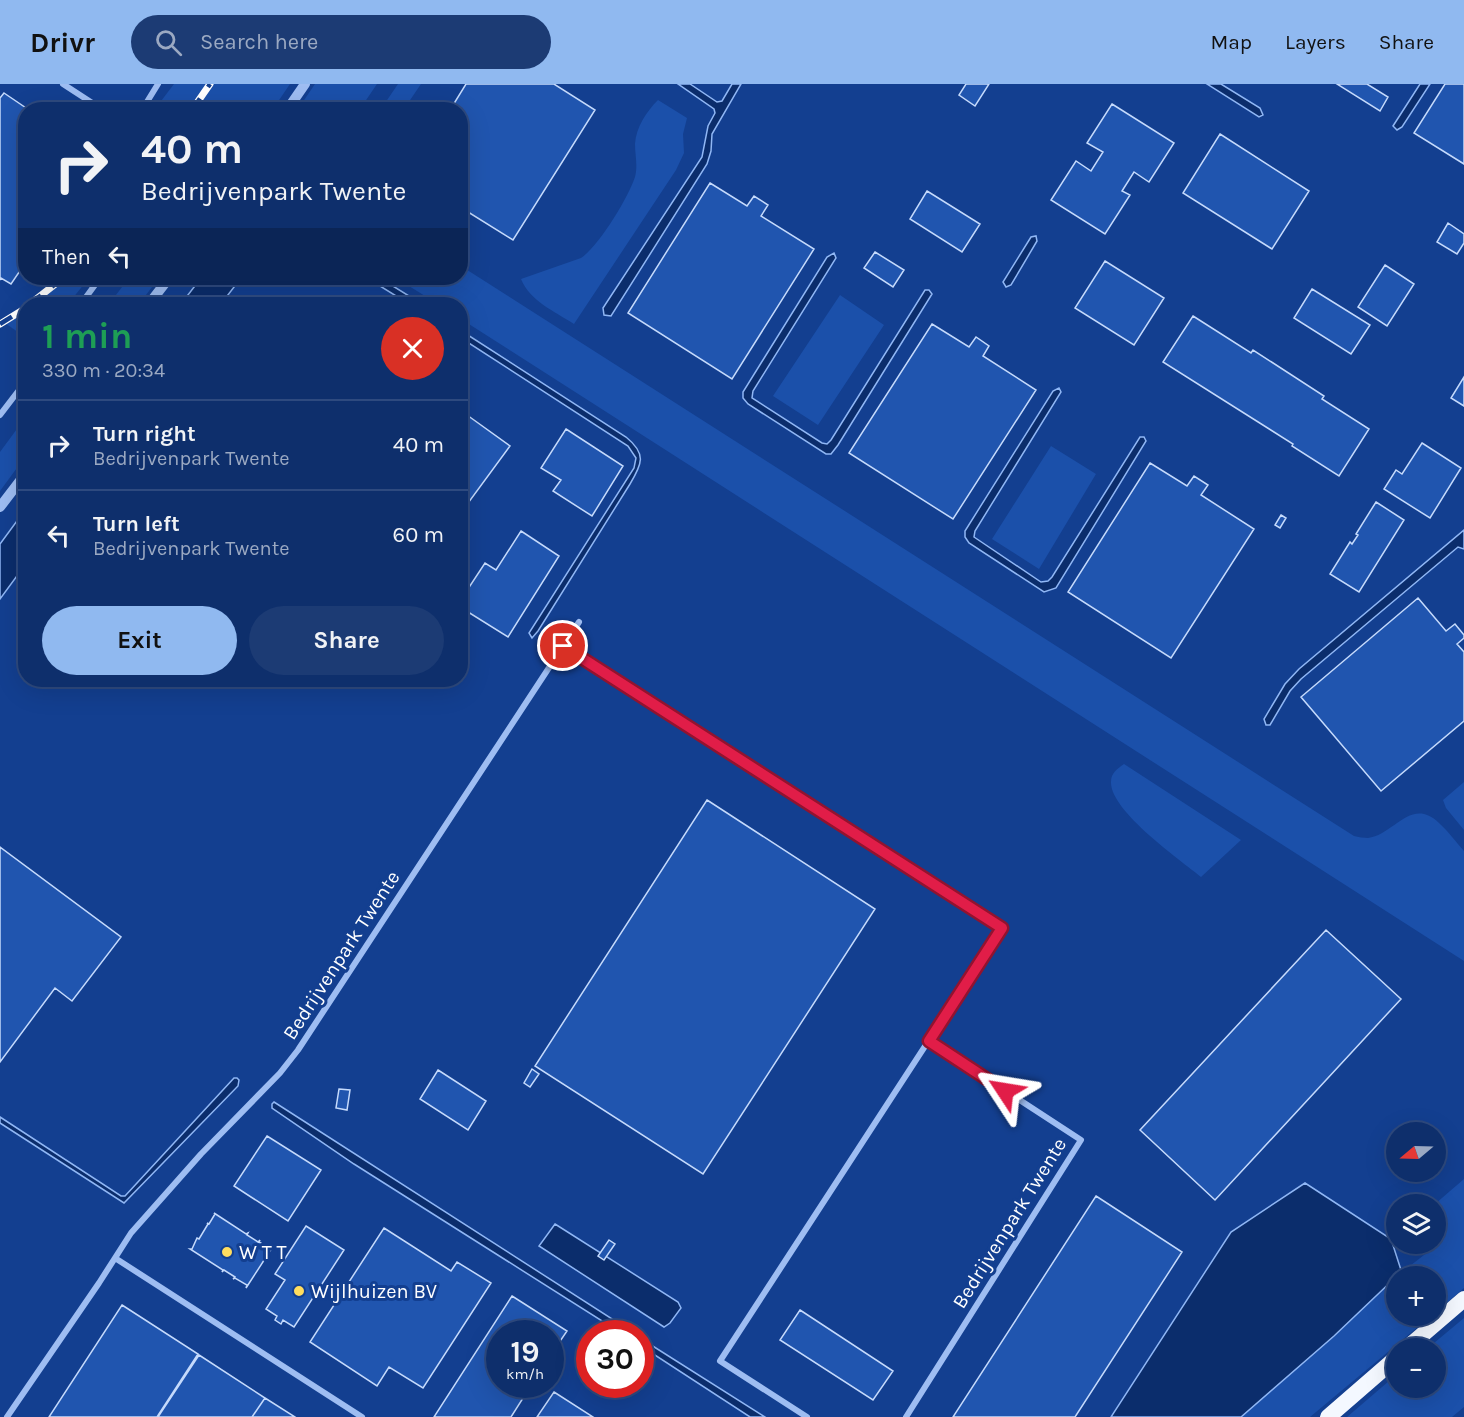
<!DOCTYPE html>
<html lang="en">
<head>
<meta charset="utf-8">
<style>
	:root { --surface:#0e2f6c; --page:#1c3b74; --text:#f1f3f6; --muted:#9ba9c2; --line:#2e4a7f; --accent:#90b9f0 }
	body { margin:0; font-family:Karla,sans-serif; background:var(--page); color:var(--text); height:100vh; display:flex; flex-direction:column; font-size:22px; white-space:nowrap }
	* { box-sizing:border-box; margin:0 }
	p { font-size:20px; color:var(--muted) }
	.icon { flex:none; width:33px; height:33px; fill:none; stroke:currentColor; stroke-width:2; stroke-linecap:round; stroke-linejoin:round }
	.map { position:relative; flex:1; overflow:hidden }
	.side { position:absolute; left:18px; top:213px; width:450px; height:390px; display:flex; flex-direction:column; background:var(--surface); border-radius:24px; box-shadow:0 6px 24px #0002,0 0 0 2px var(--line) }
	.side>* { flex:none }
	.banner { position:absolute; left:18px; top:18px; width:450px; height:183px; border-radius:24px; box-shadow:0 6px 24px #0002,0 0 0 2px var(--line); background:#0e2f6c; color:var(--text); overflow:hidden }
	.needle { width:39px; rotate:251deg }
	.buttons { position:absolute; left:1386px; top:1038px; display:grid; gap:12px }
	.buttons a { display:grid; place-items:center; width:60px; height:60px; border-radius:50%; background:var(--surface); box-shadow:0 6px 24px #0002,0 0 0 2px var(--line); font-size:30px }
	.speed { position:absolute; left:486px; top:1236px; display:flex; gap:12px; font-size:30px; font-weight:700; text-align:center }
	.speed>* { display:grid; place-content:center; width:78px; height:78px; border-radius:50%; background:var(--surface); box-shadow:0 6px 24px #0002,0 0 0 2px var(--line); line-height:1 }
	.speed small { font-size:15px; font-weight:400 }
	.speed .limit { border:9px solid #d22; background:#fff; color:#111 }
	.pin { position:absolute; display:grid; place-items:center; width:51px; height:51px; color:#fff; margin:-26px; border:3px solid #fff; border-radius:50%; box-shadow:0 2px 6px #0007 }
	.me { position:absolute; width:66px; margin:-33px; rotate:303deg; stroke-linejoin:round; filter:drop-shadow(0 0 4px #0008) }
	.turn { display:flex; align-items:center; gap:21px; height:126px; padding:0 24px; font-size:27px }
	.turn .icon { width:78px; height:78px; stroke-width:2.5 }
	.turn b { display:block; font-size:42px; line-height:51px }
	.then { display:flex; align-items:center; height:57px; padding:0 24px; background:#0003; gap:12px; font-size:22px }
	.round { display:grid; place-items:center; flex:none; width:63px; height:63px; border-radius:32px; background:var(--page) }
	.headline { display:flex; align-items:center; justify-content:space-between; height:102px; padding:0 24px }
	h1 { font-size:36px; font-weight:700; line-height:45px; color:#1e9e55 }
	.button { display:flex; gap:12px; margin-top:auto; padding:12px 24px }
	.button a { flex:1; height:69px; border-radius:36px; background:var(--accent); color:#111; font-size:24px; font-weight:700; line-height:69px; text-align:center }
	.button a+a { background:var(--page); color:var(--text) }
	ul { padding:0; list-style:none }
	li { display:flex; align-items:center; gap:18px; height:90px; padding:0 24px; border-top:2px solid var(--line) }
	li div { flex:1 }
	li b { display:block; font-size:22px }
	li em { font-style:normal }
	header { display:flex; align-items:center; gap:36px; box-sizing:border-box; height:84px; padding:0 30px; background:var(--accent); color:#111 }
	header strong { font-size:28px }
	nav { display:flex; gap:33px; margin-inline-start:auto; font-size:21px }
	.search { width:420px; height:54px; background:var(--page); display:flex; align-items:center; gap:15px; box-sizing:border-box; padding:0 21px; border-radius:33px; color:var(--muted); font-size:22px }
	.map>svg:first-child { display:block }
	.green { fill:#1b50aa }
	.water { fill:#0b2d6c; stroke:#90b7f5; stroke-width:1.5 }
	.building { fill:#2055af; stroke:#c5dafc; stroke-width:1.5 }
	.lines { fill:none; stroke-linecap:round; stroke-linejoin:round }
	.minor { stroke:#9ebdf2; stroke-width:6 }
	.tertiary { stroke:#9ebdf2; stroke-width:10 }
	.trunk { stroke:#f4f8ff; stroke-width:16 }
	.rail-casing { stroke:#fff; stroke-width:7 }
	.rail { stroke:#133f90; stroke-width:4.5; stroke-dasharray:14; stroke-linecap:butt }
	.route-casing { stroke:#92132f; stroke-width:15 }
	.route { stroke:#e11d48; stroke-width:10 }
	.poi-dot { fill:#ffdd5f; stroke:#133f90; stroke-width:2 }
	.labels { text-anchor:middle; stroke-width:6; stroke-linejoin:round; paint-order:stroke }
	.street-label { font-size:20px; fill:#fff; stroke:#133f90 }
	.poi-label { font-size:20px; fill:#fff; stroke:#133f90; text-anchor:start }
</style>
</head>
<body>
<header>
<strong>Drivr</strong>
<div class="search"><svg class="icon" aria-label="search" viewBox="0 0 24 24"><circle cx="10" cy="10" r="6"/><path d="M15 15l6 6"/></svg>Search here</div>
<nav><a>Map</a><a>Layers</a><a>Share</a></nav>
</header>
<div class="map">
<svg width="1464" height="1333" viewBox="0 0 1464 1333">
	<rect width="100%" height="100%" fill="#133f90"/>
	<path class="green" d="M 174,0 L 290,0 L 273,25 L 155,25 Z
		M 315,0 L 377,0 L 360,25 L 298,25 Z
		M 398,0 L 421,0 L 404,25 L 381,25 Z
		M 658,16 L 687,34 L 683,50 L 684,69 L 676,86 L 574,240 C 554,227 530,217 521,195 L 581,174 C 599,162 628,114 635,93 C 638,82 635,71 635,60 C 636,43 647,27 658,16 Z
		M 461,182 L 1354,752 C 1358,753 1364,754 1368,754 C 1394,751 1411,712 1439,739 C 1448,747 1456,758 1464,767 L 1464,877 L 461,235 L 460,220 L 438,220 L 396,194 L 460,194 Z
		M 60,194 L 89,194 L 68,220 L 26,220 Z
		M 129,194 L 159,194 L 139,220 L 109,220 Z
		M 840,211 L 884,241 L 818,341 L 773,312 Z
		M 26,221 L 26,253 L 25,253 L 2,237 Z
		M 25,334 L 25,373 L 0,407 L 0,368 Z
		M 1051,362 L 1096,390 L 1039,485 L 992,455 Z
		M 1124,680 L 1241,756 L 1201,793 C 1180,776 1110,727 1111,698 C 1111,689 1117,685 1124,680 Z
		M 1464,698 L 1464,746 L 1446,724 L 1443,716 Z
		M 1464,1095 L 1464,1204 L 1436,1228 L 1436,1192 L 1397,1192 L 1433,1164 L 1430,1160 L 1436,1160 L 1435,1120 Z
		M 1396,1193 L 1396,1232 L 1431,1232 L 1310,1333 L 1241,1333 L 1334,1252 Z
		M 1464,1234 L 1464,1323 L 1452,1333 L 1347,1333 L 1396,1291 L 1396,1304 L 1436,1304 L 1436,1264 L 1428,1264 Z"/>
	<path class="water" d="M 678,0 L 690,0 L 717,18 L 722,17 L 732,0 L 741,0 L 712,50 L 711,67 L 707,80 L 611,232 L 604,231 L 603,224 L 702,73 L 708,42 L 715,29 L 714,25 Z
		M 1207,0 L 1221,0 L 1260,24 L 1263,31 L 1259,33 Z
		M 1420,0 L 1430,0 L 1402,43 L 1397,46 L 1393,42 Z
		M 1036,152 L 1037,157 L 1011,201 L 1006,203 L 1003,198 L 1031,153 Z
		M 834,169 L 836,174 L 753,307 L 752,314 L 822,359 L 827,360 L 831,356 L 925,206 L 929,206 L 932,210 L 838,361 L 831,370 L 826,370 L 748,320 L 743,314 L 743,308 L 827,173 Z
		M 201,194 L 241,194 L 221,220 L 181,220 Z
		M 367,194 L 380,194 L 422,220 L 409,220 Z
		M 460,246 L 626,353 C 647,370 642,380 630,400 L 538,547 L 532,554 L 529,549 L 634,384 L 636,374 L 628,362 L 461,254 Z
		M 1059,304 L 1061,308 L 975,447 L 974,453 L 1041,498 L 1048,497 L 1052,493 L 1140,353 L 1144,353 L 1146,357 L 1056,504 L 1044,508 L 969,459 L 965,453 L 965,447 L 1053,307 Z
		M 25,426 L 25,481 L 0,515 L 0,460 Z
		M 1464,446 L 1464,465 L 1458,463 L 1301,595 L 1290,607 L 1270,641 L 1266,641 L 1264,635 L 1285,600 L 1299,585 Z
		M 234,994 L 237,994 L 239,996 L 238,1002 L 124,1119 L 0,1039 L 0,1033 L 121,1112 L 125,1112 Z
		M 274,1018 L 634,1249 L 621,1249 L 354,1080 L 272,1024 L 272,1020 Z
		M 1305,1099 L 1391,1155 L 1401,1186 L 1398,1191 L 1334,1252 L 1241,1333 L 1111,1333 L 1231,1148 Z
		M 555,1140 L 678,1218 L 681,1224 L 670,1239 L 664,1243 L 539,1162 Z
		M 640,1254 L 765,1333 L 750,1333 L 641,1262 Z"/>
	<path class="building" d="M 466,0 L 554,0 L 595,26 L 513,156 L 460,123 L 460,26 L 450,26 Z
		M 966,0 L 989,0 L 975,22 L 959,11 Z
		M 1337,0 L 1367,0 L 1388,13 L 1380,27 Z
		M 1445,0 L 1464,0 L 1464,80 L 1414,49 Z
		M 4,9 L 29,26 L 26,26 L 26,178 L 11,200 L 1,194 L 0,196 L 0,14 Z
		M 1112,20 L 1174,59 L 1149,98 L 1134,88 L 1122,107 L 1130,111 L 1105,150 L 1051,116 L 1076,77 L 1091,87 L 1103,68 L 1087,59 Z
		M 1220,50 L 1309,107 L 1272,165 L 1183,109 Z
		M 710,99 L 747,122 L 754,112 L 768,121 L 761,132 L 814,165 L 732,295 L 628,229 Z
		M 927,107 L 980,140 L 962,168 L 910,135 Z
		M 1448,139 L 1464,150 L 1464,159 L 1457,170 L 1437,158 Z
		M 875,168 L 904,186 L 893,203 L 864,184 Z
		M 1105,177 L 1164,214 L 1134,261 L 1075,224 Z
		M 1385,181 L 1414,200 L 1387,242 L 1358,223 Z
		M 1312,205 L 1370,241 L 1351,270 L 1294,234 Z
		M 1193,232 L 1251,269 L 1253,266 L 1324,312 L 1322,315 L 1369,345 L 1339,392 L 1292,362 L 1293,360 L 1163,278 Z
		M 932,240 L 969,263 L 976,253 L 989,262 L 983,272 L 1036,306 L 953,435 L 849,369 Z
		M 1464,293 L 1464,322 L 1451,314 Z
		M 460,326 L 510,362 L 460,430 Z
		M 566,345 L 623,382 L 592,432 L 553,407 L 561,396 L 541,384 Z
		M 1422,359 L 1461,384 L 1430,434 L 1384,405 L 1396,386 L 1402,390 Z
		M 1150,379 L 1187,402 L 1194,392 L 1208,401 L 1201,411 L 1254,445 L 1171,574 L 1068,508 Z
		M 1376,418 L 1404,436 L 1359,508 L 1330,490 L 1350,458 L 1352,460 L 1358,451 L 1356,450 Z
		M 1281,431 L 1286,434 L 1280,444 L 1275,441 Z
		M 521,447 L 559,472 L 508,553 L 460,523 L 460,517 L 485,479 L 496,486 Z
		M 1418,514 L 1446,547 L 1455,540 L 1464,551 L 1464,554 L 1457,560 L 1464,568 L 1464,637 L 1381,707 L 1301,613 Z
		M 707,716 L 875,825 L 703,1090 L 535,982 Z
		M 0,763 L 121,853 L 72,917 L 55,904 L 0,978 Z
		M 1326,846 L 1401,915 L 1215,1116 L 1140,1046 Z
		M 532,985 L 539,990 L 530,1003 L 524,999 Z
		M 438,986 L 486,1017 L 468,1046 L 420,1015 Z
		M 339,1005 L 350,1006 L 347,1026 L 336,1024 Z
		M 267,1052 L 321,1086 L 288,1137 L 234,1102 Z
		M 1096,1112 L 1182,1168 L 1075,1333 L 953,1333 Z
		M 214,1129 L 246,1150 L 248,1149 L 247,1151 L 258,1158 L 260,1156 L 259,1158 L 270,1165 L 272,1164 L 246,1204 L 247,1201 L 235,1194 L 233,1195 L 235,1193 L 224,1186 L 222,1188 L 223,1186 L 190,1165 L 192,1165 L 197,1154 L 199,1155 L 208,1140 L 207,1139 L 209,1140 L 215,1130 Z
		M 306,1142 L 344,1166 L 294,1243 L 283,1236 L 281,1240 L 275,1236 L 277,1232 L 266,1225 L 285,1196 L 275,1190 Z
		M 384,1144 L 451,1187 L 457,1178 L 491,1199 L 423,1304 L 389,1283 L 377,1302 L 310,1258 Z
		M 609,1156 L 615,1160 L 604,1176 L 598,1172 Z
		M 512,1212 L 567,1247 L 550,1272 L 550,1250 L 500,1250 L 500,1300 L 532,1300 L 511,1333 L 434,1333 Z
		M 122,1221 L 198,1270 L 157,1333 L 49,1333 Z
		M 800,1226 L 893,1287 L 873,1316 L 780,1256 Z
		M 199,1271 L 265,1314 L 252,1333 L 158,1333 Z
		M 554,1308 L 593,1333 L 537,1333 Z
		M 265,1314 L 295,1333 L 252,1333 Z"/>
	<g class="lines">
		<path class="minor" d="M 63,0 L 103,26
			M 142,26 L 158,0
			M 81,220 L 100,194
			M 0,331 L 26,297
			M 563,562 L 1002,844 L 720,1277 L 807,1333
			M 115,1174 L 362,1333
			M 7,1333 L 99,1199 L 131,1149 L 201,1070 L 280,989 L 298,966 L 579,538
			M 906,1333 L 1081,1056 L 929,957"/>
		<path class="tertiary" d="M 287,26 L 305,0
			M 149,220 L 169,194
			M 0,423 L 26,389"/>
		<path class="trunk" d="M 1407,1264 L 1464,1215
			M 1328,1333 L 1396,1274"/>
		<g class="rail-casing">
			<path id="rail" d="M 192,26 L 210,0
				M 30,220 L 63,194
				M 0,240 L 26,224"/>
		</g>
		<use href="#rail" class="rail"/>
	</g>
	<g class="lines">
		<g class="route-casing">
			<path id="route" d="M 563,562 L 1002,844 L 929,957 L 1005,1007"/>
		</g>
		<use href="#route" class="route"/>
	</g>
	<g class="poi-dot">
		<circle cx="227" cy="1168" r="6"/>
		<circle cx="299" cy="1207" r="6"/>
	</g>
	<g class="labels">
		<g class="street-label">
			<text transform="translate(341 871) rotate(-57)" y="7">Bedrijvenpark Twente</text>
			<text transform="translate(1009 1139) rotate(-58)" y="7">Bedrijvenpark Twente</text>
		</g>
		<g class="poi-label">
			<text x="239" y="1175">W T T</text>
			<text x="311" y="1214">Wijlhuizen BV</text>
		</g>
	</g>
</svg>
<div class="buttons">
<a><svg class="needle" viewBox="-14 -14 28 28"><path d="M0-13l5 13h-10z" fill="#e53935"/><path d="M0 13l5-13h-10z" fill="#9ba9c2"/></svg></a>
<a><svg class="icon" aria-label="layers" viewBox="0 0 24 24"><path d="M12 4l9 5-9 5-9-5zM3 14l9 5 9-5"/></svg></a>
<a>+</a>
<a>−</a>
</div>
<div class="speed"><div>19<small>km/h</small></div><div class="limit">30</div></div>
<div class="pin" style="left:563px;top:562px;background:#d93025"><svg class="icon" aria-label="arrive" viewBox="0 0 24 24"><path d="M6 21V4h12l-3 4 3 4H6"/></svg></div>
<svg class="me" style="left:1005px;top:1007px" viewBox="-20 -20 40 40"><path d="M0-17L14 15 0 8-14 15z" fill="#e11d48" stroke="#fff" stroke-width="4"/></svg>
<div class="banner">
<div class="turn"><svg class="icon" aria-label="right" viewBox="0 0 24 24"><path d="M7 20v-9h11M14 6l5 5-5 5"/></svg><div><b>40 m</b>Bedrijvenpark Twente</div></div>
<div class="then">Then<svg class="icon" aria-label="left" viewBox="0 0 24 24"><path d="M17 20v-9H6M10 6l-5 5 5 5"/></svg></div>
</div>
<section class="side">
<div class="headline"><div><h1>1 min</h1><p>330 m · 20:34</p></div><a class="round" style="background:#d93025;color:#fff"><svg class="icon" aria-label="close" viewBox="0 0 24 24"><path d="M6 6l12 12M18 6L6 18"/></svg></a></div>
<ul>
<li><svg class="icon" aria-label="right" viewBox="0 0 24 24"><path d="M7 20v-9h11M14 6l5 5-5 5"/></svg><div><b>Turn right</b><p>Bedrijvenpark Twente</p></div><em>40 m</em></li>
<li><svg class="icon" aria-label="left" viewBox="0 0 24 24"><path d="M17 20v-9H6M10 6l-5 5 5 5"/></svg><div><b>Turn left</b><p>Bedrijvenpark Twente</p></div><em>60 m</em></li>
</ul>
<div class="button"><a>Exit</a><a>Share</a></div>
</section>
</div>
</body>
</html>
